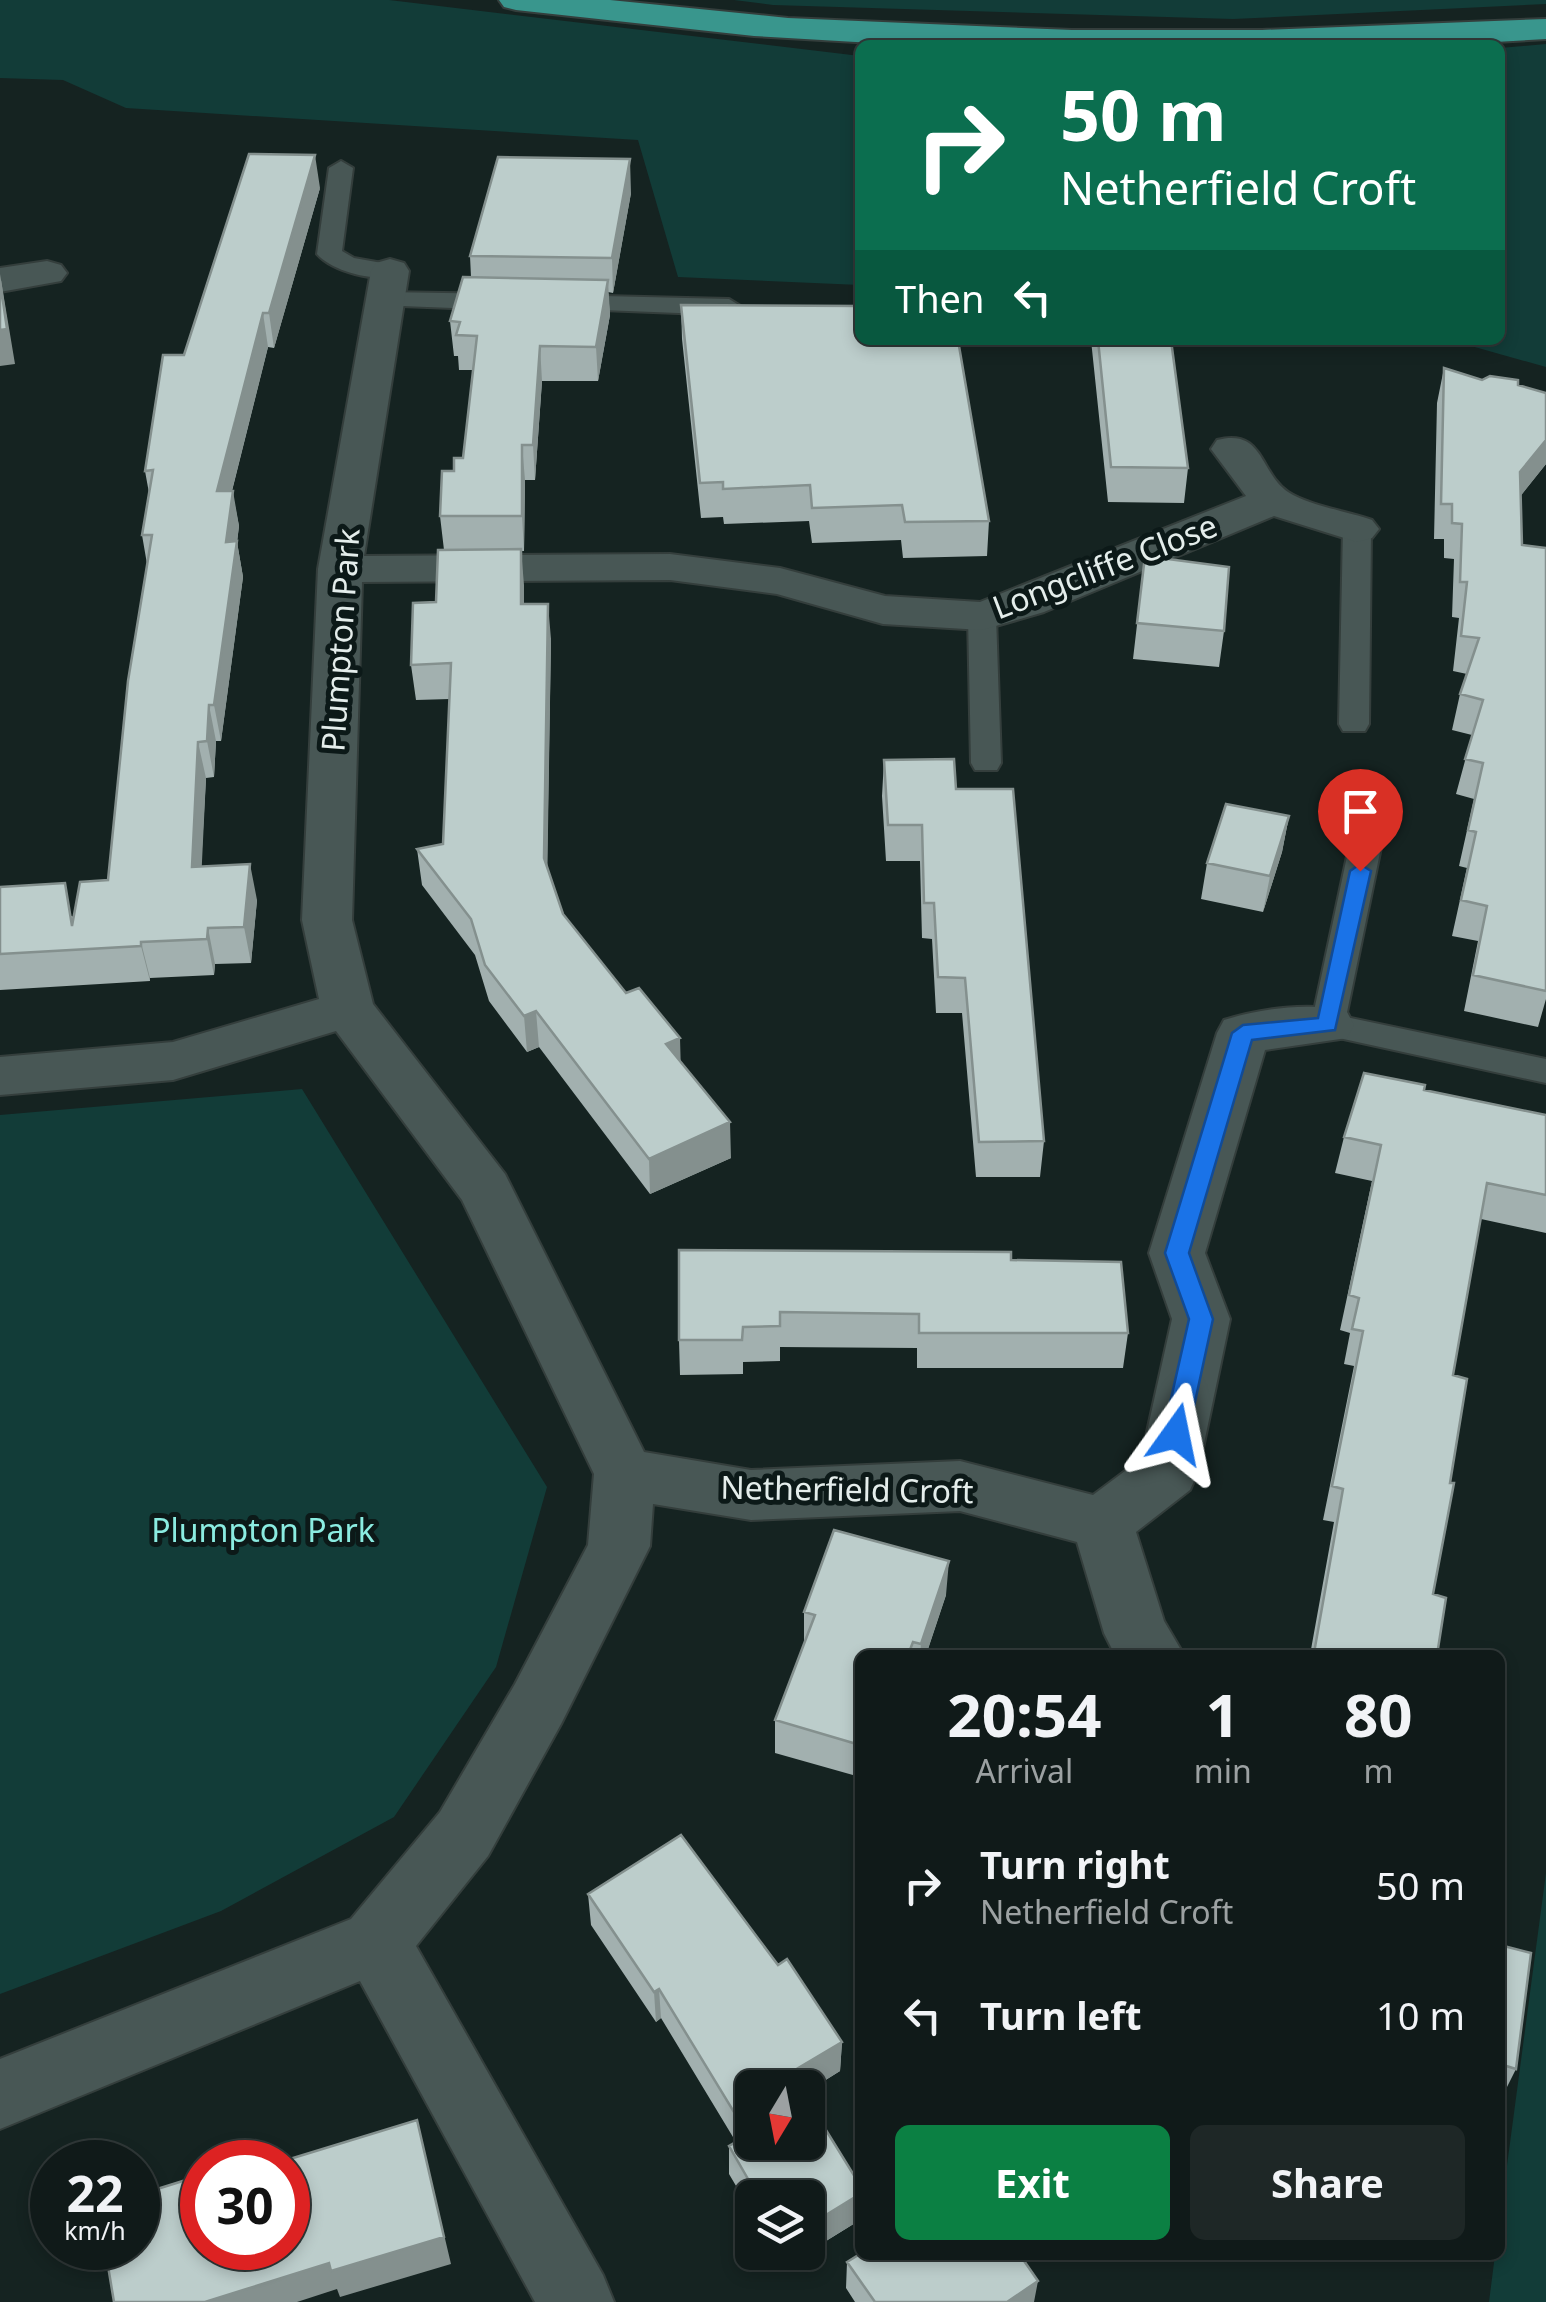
<!DOCTYPE html>
<html lang="en">
<head>
<meta charset="utf-8">
<style>
	:root { --surface:#101a19; --page:#1e2726; --text:#f1f3f6; --muted:#9ca1a2; --line:#303838; --accent:#0b8043 }
	body { margin:0; font-family:"Noto Sans",sans-serif; background:var(--page); color:var(--text); height:100vh; display:flex; flex-direction:column; font-size:38px; white-space:nowrap }
	* { box-sizing:border-box; margin:0 }
	p { font-size:32px; color:var(--muted) }
	.icon { flex:none; width:55px; height:55px; fill:none; stroke:currentColor; stroke-width:2; stroke-linecap:round; stroke-linejoin:round }
	.map { position:relative; flex:1; overflow:hidden }
	.details { position:absolute; left:855px; top:1650px; width:650px; height:610px; display:flex; flex-direction:column; background:var(--surface); border-radius:15px; box-shadow:0 5px 15px #0003,0 0 0 2px var(--line) }
	.details>* { flex:none }
	.top-card { position:absolute; left:855px; top:40px; width:650px; height:305px; border-radius:15px; box-shadow:0 5px 15px #0003,0 0 0 2px var(--line); background:#0b6e4f; color:#fff; overflow:hidden }
	.needle { width:65px; rotate:190deg }
	.controls { position:absolute; left:735px; top:2070px; display:grid; gap:20px }
	.controls a { display:grid; place-items:center; width:90px; height:90px; border-radius:15px; background:var(--surface); box-shadow:0 5px 15px #0003,0 0 0 2px var(--line); font-size:50px }
	.speed { position:absolute; left:30px; top:2140px; display:flex; gap:20px; font-size:50px; font-weight:700; text-align:center }
	.speed>* { display:grid; place-content:center; width:130px; height:130px; border-radius:50%; background:var(--surface); box-shadow:0 5px 15px #0003,0 0 0 2px var(--line); line-height:1 }
	.speed small { font-size:25px; font-weight:400 }
	.speed .limit { border:15px solid #d22; background:#fff; color:#111 }
	.pin { position:absolute; display:grid; place-items:center; width:85px; height:85px; color:#fff; margin:-102px -42px; border-radius:50% 50% 50% 0; rotate:-45deg; box-shadow:0 0 10px #0007 }
	.pin .icon { rotate:45deg }
	.me { position:absolute; width:110px; margin:-55px; rotate:12deg; stroke-linejoin:round; filter:drop-shadow(0 0 8px #0008) }
	.turn { display:flex; align-items:center; gap:35px; height:210px; padding:0 40px; font-size:45px }
	.turn .icon { width:130px; height:130px; stroke-width:2.5 }
	.turn b { display:block; font-size:70px; line-height:85px }
	.then { display:flex; align-items:center; height:95px; padding:0 40px; background:#0003; gap:20px; font-size:38px }
	.eta { display:flex; justify-content:space-evenly; align-items:center; height:170px; text-align:center }
	.eta b { font-size:60px; font-weight:700; line-height:70px }
	.primary-button { display:flex; gap:20px; margin-top:auto; padding:20px 40px }
	.primary-button a { flex:1; height:115px; border-radius:15px; background:var(--accent); color:#fff; font-size:40px; font-weight:700; line-height:115px; text-align:center }
	.primary-button a+a { background:var(--page); color:var(--text) }
	ul { padding:0; list-style:none }
	li { display:flex; align-items:center; gap:30px; height:130px; padding:0 40px }
	li div { flex:1 }
	li b { display:block; font-size:38px }
	li em { font-style:normal }
	.map>svg:first-child { display:block }
	.green { fill:#123c38 }
	.lines { fill:none; stroke-linecap:round; stroke-linejoin:round }
	.lane-casing { stroke:#343e3c; stroke-width:4 }
	.street-casing { stroke:#343e3c; stroke-width:4 }
	.highway-casing { stroke:#343e3c; stroke-width:4 }
	.lane { fill:#485755; fill-rule:evenodd }
	.street { fill:#485755; fill-rule:evenodd }
	.highway { fill:#39968d; fill-rule:evenodd }
	.wall { fill:#a2b0af }
	.shaded-wall { fill:#84908e }
	.building { fill:#bccdcb; stroke:#84908e; stroke-width:2.5 }
	.route { fill:#1a73e8; stroke:#114b97; stroke-width:2.5 }
	.labels { text-anchor:middle; stroke-width:10; stroke-linejoin:round; paint-order:stroke }
	.street-label { font-size:32px; fill:#e4edeb; stroke:#0c1918 }
	.park-label { font-size:32px; fill:#8bece1; stroke:#0c1918 }
</style>
</head>
<body>
<div class="map">
<svg width="1546" height="2302" viewBox="0 0 1546 2302">
	<rect width="100%" height="100%" fill="#152321"/>
	<path class="green" d="M 0,0 L 389,0 L 860,56 L 860,285 L 678,277 L 638,140 L 126,108 L 63,80 L 0,78 Z
		M 734,0 L 1546,0 L 1546,4 L 1233,19 L 773,5 Z
		M 1546,44 L 1546,367 L 1450,340 L 1500,340 L 1500,48 Z
		M 302,1089 L 547,1487 L 496,1667 L 394,1817 L 221,1911 L 0,1994 L 0,1115 Z
		M 1546,1873 L 1546,2302 L 1489,2302 L 1495,2255 L 1500,2255 L 1500,2218 Z"/>
	<g class="lines">
		<g class="lane-casing">
			<path id="lane" d="M 341,161 L 353,168 L 342,251 L 354,258 L 399,266 L 402,271 L 399,276 C 375,282 333,272 317,254 L 329,168 Z
				M 385,292 L 504,294 L 517,302 L 504,310 L 376,305 L 372,300 L 376,295 Z
				M 561,295 L 729,299 L 742,307 L 729,315 L 552,308 L 548,303 L 552,298 Z
				M 1357,521 L 1371,529 L 1369,724 L 1365,731 L 1343,731 L 1339,724 L 1343,529 Z
				M 982,607 L 992,610 L 996,616 L 1001,763 L 997,770 L 975,770 L 971,763 L 968,616 L 972,610 Z
				M 1368,823 L 1379,826 L 1384,833 L 1346,1017 L 1546,1059 L 1546,1083 L 1316,1033 L 1311,1025 L 1352,833 L 1357,826 Z"/>
		</g>
		<g class="street-casing">
			<path id="street" d="M 390,259 L 404,263 L 409,271 L 364,556 L 670,554 L 780,568 L 885,596 L 980,602 L 1246,496 L 1211,449 L 1217,440 C 1264,428 1259,472 1288,492 C 1307,505 1350,512 1372,520 L 1379,529 L 1372,538 L 1357,542 L 1274,516 L 1044,612 L 982,630 L 883,624 L 777,594 L 670,580 L 362,582 L 352,920 L 373,1004 L 505,1174 L 644,1452 L 751,1470 L 960,1461 L 1093,1495 L 1141,1459 L 1172,1319 L 1149,1253 L 1217,1033 L 1224,1020 C 1260,1009 1311,1001 1347,1012 L 1354,1025 L 1347,1038 L 1265,1050 L 1205,1253 L 1230,1319 L 1198,1472 L 1190,1490 L 1136,1532 L 1164,1621 L 1184,1655 L 1115,1655 L 1104,1633 L 1077,1542 L 960,1511 L 751,1520 L 653,1504 L 650,1546 L 561,1724 L 488,1856 L 416,1946 L 603,2275 L 614,2302 L 535,2302 L 360,1981 L 0,2129 L 0,2059 L 351,1919 L 440,1812 L 515,1684 L 588,1545 L 594,1474 L 462,1200 L 336,1031 L 173,1080 L 0,1095 L 0,1057 L 173,1042 L 319,999 L 302,920 L 318,569 L 371,271 L 376,263 Z
				M 47,261 L 61,265 L 67,273 L 61,281 L 0,292 L 0,268 Z"/>
		</g>
		<g class="highway-casing">
			<path id="highway" d="M 499,0 L 610,0 L 788,18 L 1072,30 L 1262,30 L 1546,19 L 1546,39 L 1443,45 L 907,45 L 754,36 L 516,10 L 504,7 Z"/>
		</g>
		<use href="#lane" class="lane"/>
		<use href="#street" class="street"/>
		<use href="#highway" class="highway"/>
	</g>
	<path class="wall" d="M 320,188 L 274,348 L 268,347 L 232,491 L 239,526 L 237,542 L 243,577 L 221,741 L 216,741 L 214,777 L 206,778 L 201,866 L 257,900 L 251,963 L 215,964 L 214,975 L 150,978 L 150,981 L 0,990 L 0,887 L 74,917 L 108,880 L 147,564 L 142,535 L 149,493 L 145,471 L 184,355 Z
		M 631,193 L 613,293 L 608,292 L 610,315 L 598,381 L 542,381 L 535,480 L 525,480 L 524,551 L 521,551 L 524,604 L 551,639 L 547,868 L 563,914 L 681,1062 L 731,1158 L 650,1194 L 539,1047 L 527,1052 L 489,1001 L 475,955 L 422,885 L 417,849 L 443,844 L 450,699 L 416,700 L 411,665 L 436,602 L 444,550 L 440,516 L 454,471 L 463,458 L 473,370 L 459,370 L 458,356 L 454,356 L 450,321 L 471,277 L 470,256 Z
		M 681,305 L 989,521 L 987,556 L 903,558 L 901,540 L 812,543 L 809,521 L 724,524 L 723,517 L 701,518 L 682,339 Z
		M 1091,340 L 1171,340 L 1188,468 L 1184,503 L 1108,502 Z
		M 1444,368 L 1482,380 L 1518,385 L 1546,393 L 1546,464 L 1521,495 L 1522,545 L 1546,548 L 1546,999 L 1538,1027 L 1464,1011 L 1478,941 L 1452,936 L 1467,868 L 1459,866 L 1474,799 L 1456,794 L 1472,735 L 1452,730 L 1460,694 L 1467,674 L 1453,671 L 1459,618 L 1452,617 L 1454,559 L 1444,558 L 1444,539 L 1434,539 L 1437,403 Z
		M 1145,556 L 1224,631 L 1219,667 L 1133,659 Z
		M 884,760 L 956,789 L 1044,1141 L 1040,1177 L 976,1177 L 962,1013 L 936,1013 L 932,939 L 922,938 L 920,861 L 886,861 L 882,796 Z
		M 1289,816 L 1282,852 L 1263,912 L 1201,899 L 1207,863 Z
		M 1424,1090 L 1546,1115 L 1546,1233 L 1481,1219 L 1453,1375 L 1433,1594 L 1437,1655 L 1310,1655 L 1334,1522 L 1323,1520 L 1354,1366 L 1344,1364 L 1350,1333 L 1340,1330 L 1372,1181 L 1335,1173 L 1344,1137 Z
		M 679,1250 L 1011,1260 L 1128,1333 L 1123,1368 L 917,1368 L 917,1348 L 780,1347 L 780,1361 L 743,1362 L 743,1374 L 680,1375 L 679,1340 Z
		M 946,1595 L 926,1655 L 860,1655 L 860,1777 L 775,1753 L 775,1720 L 804,1644 L 804,1612 Z
		M 681,1835 L 778,1965 L 787,1959 L 842,2042 L 840,2071 L 808,2091 L 808,2088 L 752,2088 L 752,2142 L 808,2142 L 808,2101 L 860,2185 L 860,2220 L 784,2267 L 775,2252 L 808,2252 L 808,2198 L 752,2198 L 752,2213 L 729,2174 L 729,2146 L 736,2142 L 661,2018 L 656,2022 L 591,1925 L 588,1894 Z
		M 1500,1945 L 1516,2069 L 1502,2097 L 1500,2097 Z
		M 847,2262 L 1034,2302 L 855,2302 L 846,2288 Z"/>
	<path class="shaded-wall" d="M 315,155 L 320,188 L 274,348 L 269,313 Z
		M 630,159 L 631,193 L 613,293 L 612,258 Z
		M 0,274 L 15,364 L 0,366 Z
		M 608,280 L 610,315 L 598,381 L 596,347 Z
		M 263,313 L 268,347 L 223,526 L 217,491 Z
		M 540,346 L 542,381 L 535,480 L 533,445 Z
		M 1546,440 L 1546,464 L 1512,507 L 1520,472 Z
		M 522,445 L 525,480 L 524,551 L 522,516 Z
		M 233,491 L 239,526 L 237,542 L 243,577 L 221,741 L 214,705 L 226,542 Z
		M 521,549 L 524,585 L 524,640 L 521,604 Z
		M 548,604 L 551,639 L 547,894 L 544,858 Z
		M 209,705 L 216,741 L 214,777 L 207,741 Z
		M 198,742 L 206,778 L 200,903 L 192,867 Z
		M 1289,816 L 1282,852 L 1263,912 L 1270,876 Z
		M 250,864 L 257,900 L 251,963 L 244,927 Z
		M 208,928 L 215,964 L 214,975 L 207,939 Z
		M 141,942 L 150,978 L 150,981 L 141,946 Z
		M 536,1011 L 539,1047 L 527,1052 L 524,1016 Z
		M 680,1038 L 681,1073 L 666,1044 Z
		M 730,1122 L 731,1158 L 650,1194 L 649,1159 Z
		M 949,1561 L 946,1595 L 926,1655 L 920,1655 L 921,1644 Z
		M 659,1989 L 661,2018 L 656,2022 L 654,1992 Z
		M 842,2042 L 840,2071 L 808,2091 L 808,2088 L 790,2088 L 790,2073 Z
		M 417,2120 L 451,2264 L 340,2297 L 337,2289 L 297,2302 L 205,2302 L 329,2263 Z
		M 860,2194 L 860,2220 L 784,2267 L 784,2252 L 808,2252 L 808,2226 Z
		M 1038,2281 L 1034,2302 L 1007,2302 Z"/>
	<path class="building" d="M 249,154 L 315,155 L 269,313 L 263,313 L 217,491 L 233,491 L 226,542 L 237,541 L 214,705 L 209,705 L 207,741 L 198,742 L 192,867 L 250,864 L 244,927 L 208,928 L 207,939 L 141,942 L 141,946 L 0,954 L 0,887 L 65,883 L 72,926 L 80,882 L 108,880 L 128,681 L 152,535 L 142,535 L 153,470 L 145,471 L 163,355 L 184,355 Z
		M 498,157 L 630,159 L 612,258 L 470,256 Z
		M 463,277 L 608,280 L 596,347 L 540,346 L 533,445 L 522,445 L 522,516 L 440,516 L 442,471 L 454,471 L 454,458 L 463,458 L 477,336 L 456,335 L 460,322 L 450,321 Z
		M 0,281 L 7,329 L 0,330 Z
		M 681,305 L 860,306 L 860,340 L 958,340 L 989,521 L 905,522 L 902,505 L 812,508 L 810,485 L 723,489 L 723,482 L 700,483 Z
		M 1098,340 L 1171,340 L 1188,468 L 1111,467 Z
		M 1444,368 L 1482,380 L 1490,376 L 1518,380 L 1518,385 L 1546,393 L 1546,440 L 1520,472 L 1522,545 L 1546,548 L 1546,991 L 1473,975 L 1487,906 L 1461,900 L 1476,832 L 1468,830 L 1483,763 L 1465,759 L 1483,700 L 1460,694 L 1479,638 L 1461,636 L 1467,582 L 1460,582 L 1462,524 L 1452,523 L 1452,504 L 1441,504 Z
		M 521,549 L 521,604 L 548,604 L 544,858 L 563,914 L 626,993 L 639,988 L 680,1038 L 666,1044 L 730,1122 L 649,1159 L 536,1011 L 524,1016 L 485,965 L 471,919 L 417,849 L 443,844 L 451,663 L 411,665 L 413,603 L 436,602 L 438,550 Z
		M 1145,556 L 1229,567 L 1224,631 L 1137,623 Z
		M 954,759 L 956,789 L 1013,789 L 1044,1141 L 979,1142 L 965,978 L 938,977 L 934,903 L 924,903 L 922,825 L 888,825 L 884,760 Z
		M 1226,804 L 1289,816 L 1270,876 L 1207,863 Z
		M 1364,1073 L 1425,1085 L 1424,1090 L 1546,1115 L 1546,1195 L 1487,1183 L 1453,1375 L 1467,1379 L 1450,1483 L 1454,1483 L 1433,1594 L 1446,1598 L 1437,1655 L 1323,1655 L 1314,1653 L 1343,1489 L 1332,1486 L 1363,1331 L 1352,1329 L 1359,1298 L 1349,1295 L 1381,1145 L 1344,1137 Z
		M 679,1250 L 1011,1252 L 1011,1260 L 1121,1262 L 1128,1333 L 919,1333 L 919,1314 L 780,1312 L 780,1326 L 743,1327 L 742,1340 L 679,1340 Z
		M 834,1530 L 949,1561 L 921,1644 L 913,1642 L 908,1655 L 860,1655 L 860,1745 L 775,1720 L 815,1615 L 804,1612 Z
		M 681,1835 L 778,1965 L 787,1959 L 842,2042 L 790,2073 L 799,2088 L 752,2088 L 752,2142 L 808,2142 L 808,2101 L 860,2185 L 860,2194 L 808,2226 L 808,2198 L 759,2198 L 729,2146 L 748,2135 L 659,1989 L 654,1992 L 588,1894 Z
		M 1500,1945 L 1531,1953 L 1516,2069 L 1500,2064 Z
		M 417,2120 L 444,2237 L 331,2271 L 329,2263 L 205,2302 L 114,2302 L 105,2248 L 138,2248 L 138,2195 L 202,2175 L 202,2248 L 288,2248 L 288,2162 L 280,2162 Z
		M 860,2254 L 1020,2255 L 1038,2281 L 1007,2302 L 875,2302 L 847,2262 Z"/>
	<path class="route" d="M 1360,864 L 1371,871 L 1335,1030 L 1252,1040 L 1189,1253 L 1213,1319 L 1188,1434 L 1185,1441 L 1167,1441 L 1163,1434 L 1189,1319 L 1165,1253 L 1232,1033 L 1243,1025 L 1318,1018 L 1350,871 Z"/>
	<g class="labels">
		<g class="street-label">
			<text transform="translate(1105 567) rotate(-21)" y="11">Longcliffe Close</text>
			<text transform="translate(341 640) rotate(-86)" y="11">Plumpton Park</text>
			<text transform="translate(847 1490) rotate(1)" y="11">Netherfield Croft</text>
		</g>
		<g class="park-label">
			<text x="263" y="1542">Plumpton Park</text>
		</g>
	</g>
</svg>
<div class="controls">
<a><svg class="needle" viewBox="-14 -14 28 28"><path d="M0-13l5 13h-10z" fill="#e53935"/><path d="M0 13l5-13h-10z" fill="#9ca1a2"/></svg></a>
<a><svg class="icon" aria-label="layers" viewBox="0 0 24 24"><path d="M12 4l9 5-9 5-9-5zM3 14l9 5 9-5"/></svg></a>
</div>
<div class="speed"><div>22<small>km/h</small></div><div class="limit">30</div></div>
<div class="pin" style="left:1360px;top:871px;background:#d93025"><svg class="icon" aria-label="arrive" viewBox="0 0 24 24"><path d="M6 21V4h12l-3 4 3 4H6"/></svg></div>
<svg class="me" style="left:1176px;top:1434px" viewBox="-20 -20 40 40"><path d="M0-17L14 15 0 8-14 15z" fill="#1a73e8" stroke="#fff" stroke-width="4"/></svg>
<div class="top-card">
<div class="turn"><svg class="icon" aria-label="right" viewBox="0 0 24 24"><path d="M7 20v-9h11M14 6l5 5-5 5"/></svg><div><b>50 m</b>Netherfield Croft</div></div>
<div class="then">Then<svg class="icon" aria-label="left" viewBox="0 0 24 24"><path d="M17 20v-9H6M10 6l-5 5 5 5"/></svg></div>
</div>
<section class="details">
<div class="eta">
<div><b>20:54</b><p>Arrival</p></div>
<div><b>1</b><p>min</p></div>
<div><b>80</b><p>m</p></div>
</div>
<ul>
<li><svg class="icon" aria-label="right" viewBox="0 0 24 24"><path d="M7 20v-9h11M14 6l5 5-5 5"/></svg><div><b>Turn right</b><p>Netherfield Croft</p></div><em>50 m</em></li>
<li><svg class="icon" aria-label="left" viewBox="0 0 24 24"><path d="M17 20v-9H6M10 6l-5 5 5 5"/></svg><div><b>Turn left</b></div><em>10 m</em></li>
</ul>
<div class="primary-button"><a>Exit</a><a>Share</a></div>
</section>
</div>
</body>
</html>
